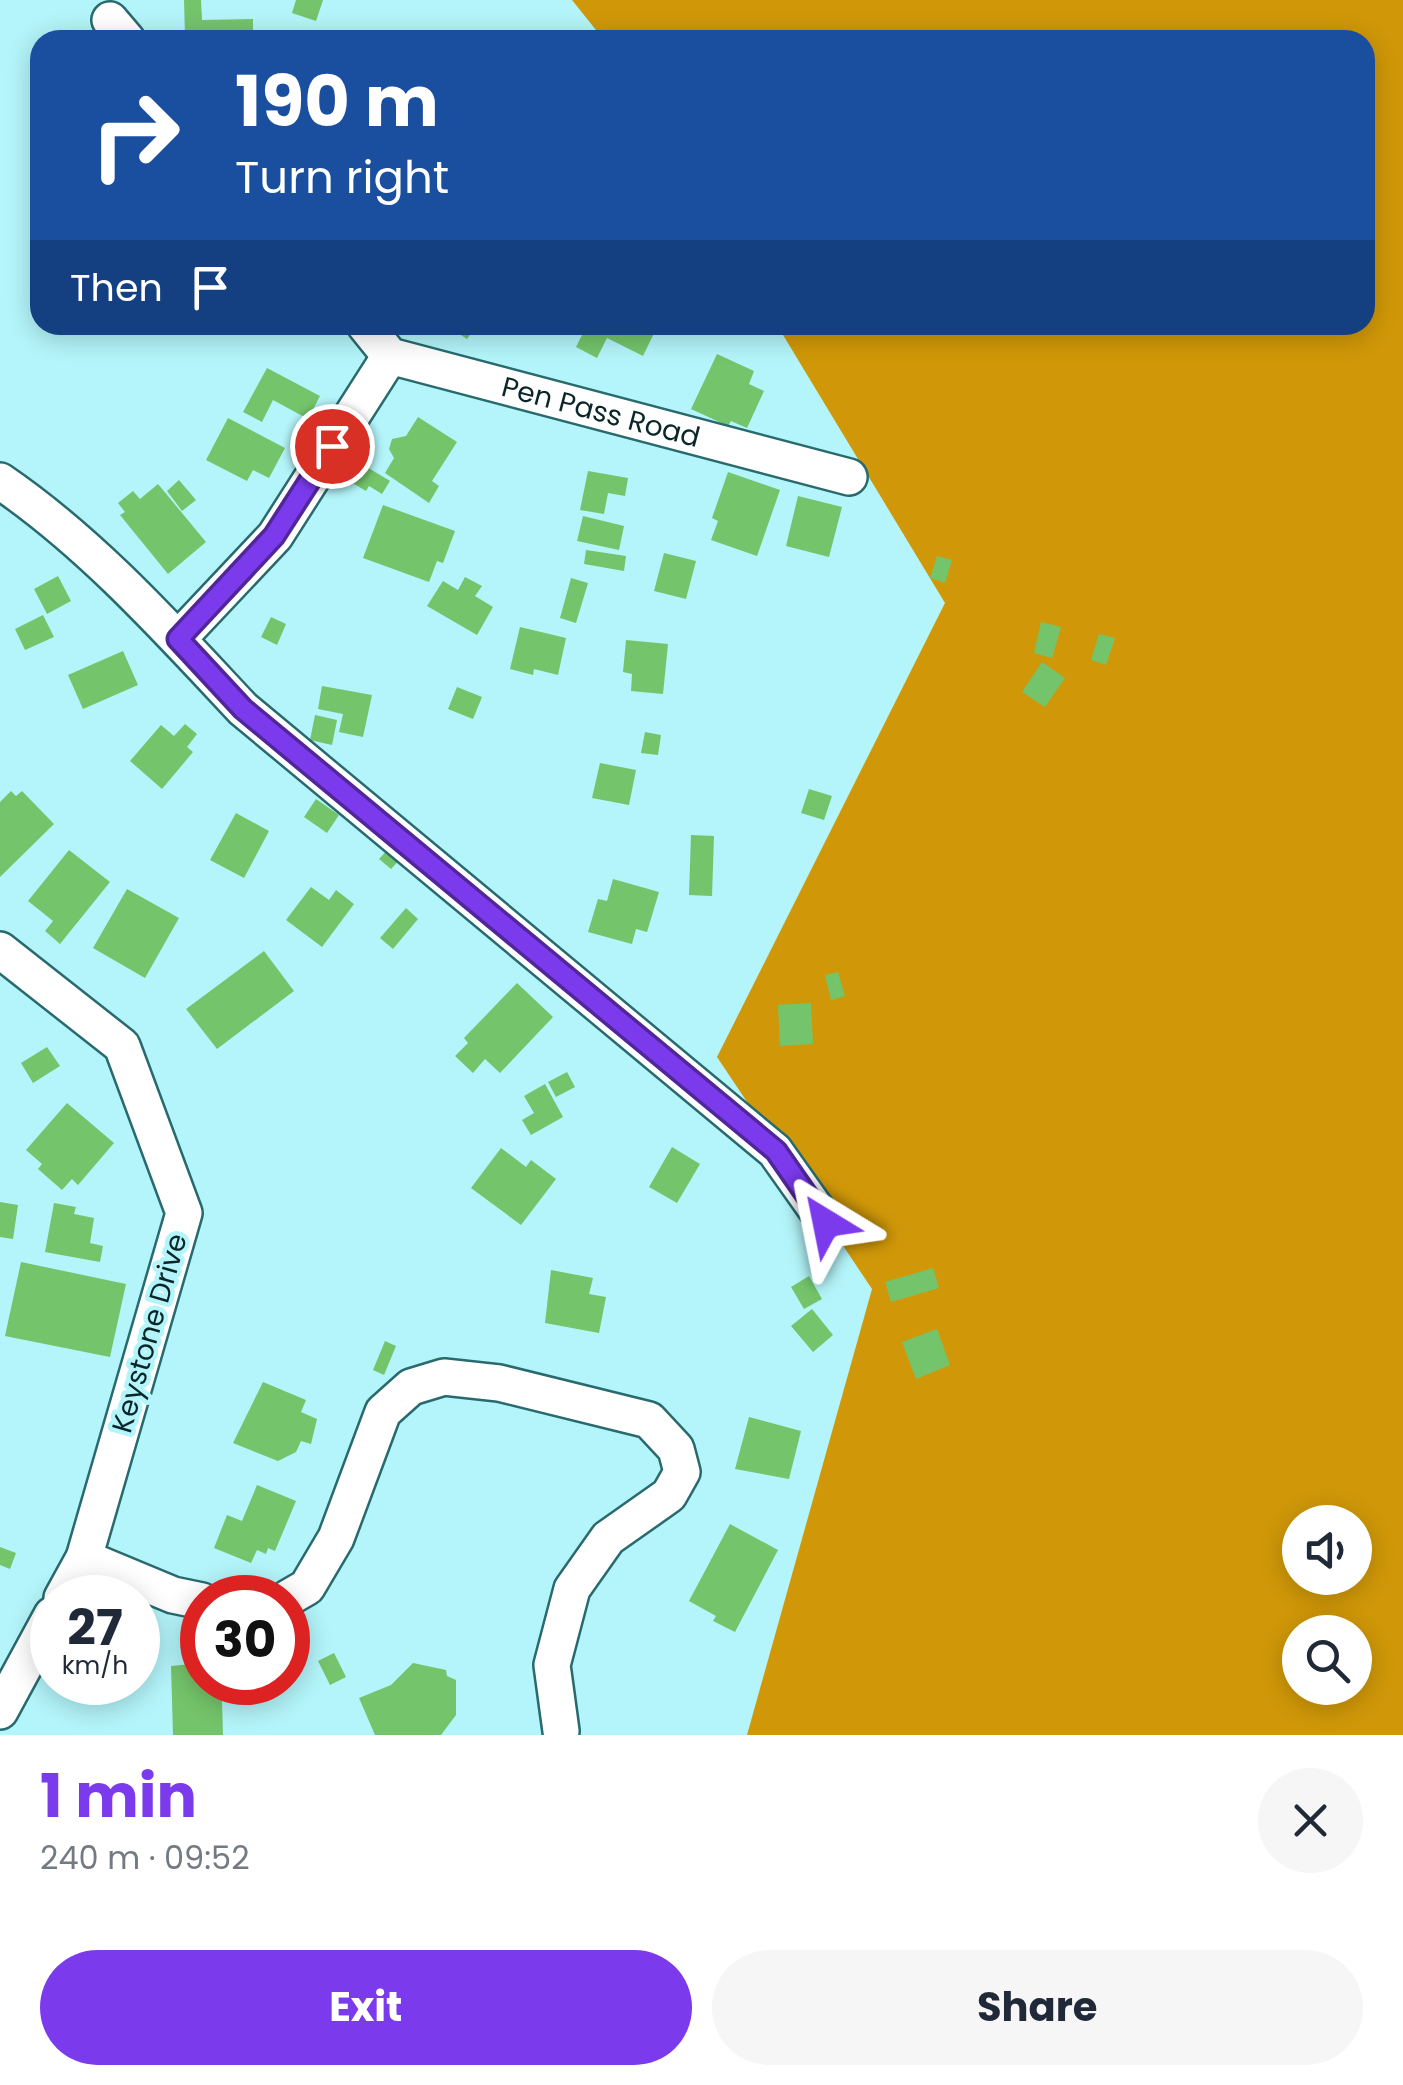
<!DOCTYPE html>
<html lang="en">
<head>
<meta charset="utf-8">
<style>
	:root { --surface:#fff; --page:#f6f6f7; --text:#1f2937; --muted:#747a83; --accent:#7c3aed }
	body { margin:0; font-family:Poppins,sans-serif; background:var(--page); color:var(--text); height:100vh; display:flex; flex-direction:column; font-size:38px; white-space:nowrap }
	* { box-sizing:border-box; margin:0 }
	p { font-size:32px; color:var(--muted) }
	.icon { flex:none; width:55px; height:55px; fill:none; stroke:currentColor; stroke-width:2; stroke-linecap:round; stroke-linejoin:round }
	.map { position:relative; height:1735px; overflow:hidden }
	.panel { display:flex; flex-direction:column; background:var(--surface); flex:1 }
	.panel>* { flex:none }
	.guide { position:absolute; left:30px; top:30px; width:1345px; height:305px; border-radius:30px; box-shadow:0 5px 25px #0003; background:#1a4fa0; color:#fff; overflow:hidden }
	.buttons { position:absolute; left:1282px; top:1505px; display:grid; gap:20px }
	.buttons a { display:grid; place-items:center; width:90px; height:90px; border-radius:50%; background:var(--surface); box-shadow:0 5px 25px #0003; font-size:50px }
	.speed { position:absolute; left:30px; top:1575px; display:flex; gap:20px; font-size:50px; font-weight:700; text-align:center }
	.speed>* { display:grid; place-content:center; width:130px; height:130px; border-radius:50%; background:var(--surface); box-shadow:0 5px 25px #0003; line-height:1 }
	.speed small { font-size:25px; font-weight:400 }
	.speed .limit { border:15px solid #d22; background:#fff; color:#111 }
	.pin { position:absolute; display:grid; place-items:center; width:85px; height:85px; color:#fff; margin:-42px; border:5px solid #fff; border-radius:50%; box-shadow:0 2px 10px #0007 }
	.me { position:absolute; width:110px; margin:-55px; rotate:325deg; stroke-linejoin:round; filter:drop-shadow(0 0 8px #0008) }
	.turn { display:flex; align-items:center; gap:35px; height:210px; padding:0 40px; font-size:45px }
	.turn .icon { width:130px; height:130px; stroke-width:2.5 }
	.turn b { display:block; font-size:70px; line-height:85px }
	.then { display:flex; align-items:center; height:95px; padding:0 40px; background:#0003; gap:20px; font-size:38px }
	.round { display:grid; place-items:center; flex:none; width:105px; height:105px; border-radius:52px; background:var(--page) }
	.head { display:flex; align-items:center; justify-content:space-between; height:170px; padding:0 40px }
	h1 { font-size:60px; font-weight:700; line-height:75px; color:var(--accent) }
	.cta { display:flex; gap:20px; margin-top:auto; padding:20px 40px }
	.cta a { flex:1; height:115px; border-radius:60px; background:var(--accent); color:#fff; font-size:40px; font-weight:700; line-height:115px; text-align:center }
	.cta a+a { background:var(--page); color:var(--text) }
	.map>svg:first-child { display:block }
	.forest { fill:#d09808; fill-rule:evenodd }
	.building { fill:#74c46b }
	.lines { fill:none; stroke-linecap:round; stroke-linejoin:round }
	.minor-casing { stroke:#286a6e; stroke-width:40 }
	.minor { stroke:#fff; stroke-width:35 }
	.route-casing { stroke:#51269a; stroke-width:25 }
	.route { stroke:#7c3aed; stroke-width:18 }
	.labels { text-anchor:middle; stroke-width:9; stroke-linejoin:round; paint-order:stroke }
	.street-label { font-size:28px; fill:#0b2628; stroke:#b3f5fa }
</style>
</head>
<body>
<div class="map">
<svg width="1403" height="1735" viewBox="0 0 1403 1735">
	<rect width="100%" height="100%" fill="#b3f5fa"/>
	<path class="forest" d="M 572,0 L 1403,0 L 1403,1735 L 747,1735 L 872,1289 L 717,1057 L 945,603 L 777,325 L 1365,325 L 1365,40 L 604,40 ZM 1300,1522 L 1355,1522 L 1355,1578 L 1300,1578 ZM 1300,1632 L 1355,1632 L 1355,1688 L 1300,1688 Z"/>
	<path class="building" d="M 184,0 L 201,0 L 202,20 L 253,19 L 253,40 L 185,37 Z
		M 296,0 L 323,0 L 316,21 L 292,13 Z
		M 452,325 L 477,325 L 467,339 L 450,328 Z
		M 587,325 L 658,325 L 643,356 L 607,338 L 597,358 L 576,347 Z
		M 717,354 L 754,371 L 749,384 L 764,391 L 747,428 L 731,421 L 728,426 L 691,409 Z
		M 267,368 L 320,396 L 308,419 L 273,400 L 262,422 L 243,412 Z
		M 418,417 L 457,442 L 432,481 L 439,486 L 429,503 L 385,473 L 394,458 L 389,449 L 392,439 L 406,436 Z
		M 228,418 L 285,448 L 269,478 L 253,470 L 247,481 L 206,460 Z
		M 357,461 L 390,481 L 382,494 L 369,486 L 366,491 L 346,479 Z
		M 588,471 L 628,478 L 625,496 L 608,493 L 604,514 L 580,510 Z
		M 728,472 L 780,490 L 757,556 L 711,540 L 718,521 L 712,518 Z
		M 179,480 L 196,500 L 182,511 L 167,491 Z
		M 158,484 L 206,542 L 168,574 L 120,515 L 125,512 L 118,503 L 133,491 L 140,499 Z
		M 798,496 L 842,507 L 829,557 L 786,546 Z
		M 383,505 L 455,531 L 443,563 L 437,561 L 429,582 L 363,558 Z
		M 583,516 L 624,526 L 619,550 L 577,541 Z
		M 586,550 L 626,556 L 624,571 L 584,564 Z
		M 664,553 L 696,561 L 686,599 L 654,591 Z
		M 937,556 L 952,560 L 945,583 L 930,578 Z
		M 58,576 L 71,601 L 47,614 L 34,589 Z
		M 465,577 L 482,586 L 475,596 L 493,607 L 477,635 L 427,606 L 443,581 L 458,590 Z
		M 571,578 L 588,583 L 576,623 L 560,618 Z
		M 43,615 L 54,637 L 25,650 L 15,629 Z
		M 271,617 L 286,624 L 277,645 L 261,637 Z
		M 1041,622 L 1061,627 L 1052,658 L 1034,653 Z
		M 520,627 L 566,638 L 558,675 L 534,669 L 533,675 L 510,669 Z
		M 1099,634 L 1115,638 L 1106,665 L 1091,660 Z
		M 626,640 L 668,644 L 663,694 L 631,691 L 632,674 L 623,672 Z
		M 123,651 L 138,685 L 83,709 L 68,675 Z
		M 1042,662 L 1065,678 L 1045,707 L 1022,692 Z
		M 322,686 L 372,695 L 363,737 L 339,732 L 343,714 L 318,709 Z
		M 457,687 L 482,697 L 473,719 L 448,709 Z
		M 315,715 L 337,720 L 332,745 L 310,740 Z
		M 185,724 L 197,734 L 187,747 L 193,752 L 162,789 L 130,761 L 161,725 L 174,736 Z
		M 645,732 L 661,735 L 658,755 L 641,753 Z
		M 600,763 L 636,770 L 629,805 L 592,798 Z
		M 809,789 L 832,796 L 824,820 L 801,813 Z
		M 11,791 L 16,796 L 22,791 L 54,824 L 0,877 L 0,802 Z
		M 316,799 L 339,815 L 327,833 L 304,817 Z
		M 236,813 L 269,831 L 244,878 L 210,860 Z
		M 691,835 L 714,836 L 712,896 L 689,895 Z
		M 391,846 L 403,856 L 391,869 L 379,859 Z
		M 69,850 L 110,882 L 60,944 L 45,931 L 53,921 L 28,901 Z
		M 613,879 L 659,892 L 647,932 L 636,929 L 632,944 L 588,932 L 598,899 L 607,901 Z
		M 311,887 L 329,900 L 336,890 L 354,904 L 322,947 L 286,920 Z
		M 127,889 L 179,918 L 145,978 L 93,948 Z
		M 406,908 L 418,919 L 393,949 L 380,938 Z
		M 264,951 L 294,991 L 217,1049 L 186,1009 Z
		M 838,972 L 845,996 L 831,1000 L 825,975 Z
		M 517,983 L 553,1017 L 500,1073 L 485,1059 L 473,1073 L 455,1056 L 468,1043 L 464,1038 Z
		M 811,1003 L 813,1044 L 780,1046 L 778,1005 Z
		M 47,1047 L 60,1066 L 33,1083 L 21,1063 Z
		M 567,1072 L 575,1087 L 556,1097 L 548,1082 Z
		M 545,1084 L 563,1117 L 531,1135 L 522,1120 L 534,1113 L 524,1096 Z
		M 67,1103 L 114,1143 L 78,1185 L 72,1179 L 62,1190 L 38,1169 L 42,1164 L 26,1150 Z
		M 672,1147 L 700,1164 L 677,1203 L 649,1187 Z
		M 501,1148 L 526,1167 L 531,1160 L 556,1179 L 521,1225 L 471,1188 Z
		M 0,1202 L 18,1205 L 13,1239 L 0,1237 Z
		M 54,1203 L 76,1207 L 74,1214 L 94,1218 L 90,1243 L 103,1246 L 100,1262 L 45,1252 Z
		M 21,1262 L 126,1284 L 110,1357 L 5,1336 Z
		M 933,1268 L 939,1288 L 891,1302 L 885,1282 Z
		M 551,1270 L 593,1278 L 589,1294 L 606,1297 L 599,1333 L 545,1323 Z
		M 809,1276 L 822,1299 L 804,1309 L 791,1287 Z
		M 812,1309 L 833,1335 L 813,1352 L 791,1326 Z
		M 937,1329 L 950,1365 L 916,1379 L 902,1342 Z
		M 385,1341 L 396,1346 L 384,1375 L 373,1370 Z
		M 263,1382 L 306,1400 L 301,1412 L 317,1419 L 311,1444 L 301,1441 L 296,1452 L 278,1461 L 233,1443 Z
		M 749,1417 L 801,1431 L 789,1479 L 735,1469 Z
		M 257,1485 L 296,1501 L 275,1551 L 268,1548 L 266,1554 L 257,1550 L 251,1563 L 214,1548 L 227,1515 L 242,1521 Z
		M 730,1524 L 778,1550 L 735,1632 L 713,1621 L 716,1616 L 689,1601 Z
		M 0,1547 L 16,1553 L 10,1569 L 0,1565 Z
		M 334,1653 L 346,1677 L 330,1685 L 318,1661 Z
		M 202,1663 L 202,1682 L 228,1682 L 229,1699 L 222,1700 L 223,1735 L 173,1735 L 171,1666 Z
		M 413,1663 L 446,1670 L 447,1676 L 456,1680 L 456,1715 L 441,1735 L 375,1735 L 359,1698 L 391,1685 Z"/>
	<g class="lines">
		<g class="minor-casing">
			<g id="minor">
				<path d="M 110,20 L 127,40"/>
				<path id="s1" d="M 365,325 L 390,356 L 849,477"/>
				<path d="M 0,481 C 91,543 168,629 243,709 L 775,1151 L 826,1223"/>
				<path d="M 178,639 L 275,536 L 390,356"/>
				<path d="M 0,950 L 122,1046 L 184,1213 L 84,1558 L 62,1598"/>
				<path d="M 84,1558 L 173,1595 L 202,1601"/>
				<path d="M 288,1598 L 307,1587 L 336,1538 L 383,1412 L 411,1387 L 444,1377 L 499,1383 L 649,1420 L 676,1449 L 682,1472 L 669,1495 L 608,1538 L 572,1589 L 552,1665 L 561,1731"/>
				<path d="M 0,1711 L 52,1615"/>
			</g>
		</g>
		<use href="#minor" class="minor"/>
	</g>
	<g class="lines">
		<g class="route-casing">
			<path id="route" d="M 332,446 L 274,536 L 178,639 L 243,709 L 776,1151 L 826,1223"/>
		</g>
		<use href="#route" class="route"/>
	</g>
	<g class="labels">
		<g class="street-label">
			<text dy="10" stroke="none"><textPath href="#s1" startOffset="258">Pen Pass Road</textPath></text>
			<text transform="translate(149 1333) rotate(-74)" y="10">Keystone Drive</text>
		</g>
	</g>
</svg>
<div class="buttons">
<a><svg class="icon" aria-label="sound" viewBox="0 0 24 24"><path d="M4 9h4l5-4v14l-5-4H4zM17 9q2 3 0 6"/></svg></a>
<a><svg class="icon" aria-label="search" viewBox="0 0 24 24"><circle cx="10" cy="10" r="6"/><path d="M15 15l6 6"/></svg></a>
</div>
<div class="speed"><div>27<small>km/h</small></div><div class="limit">30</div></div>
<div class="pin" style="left:332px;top:446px;background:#d93025"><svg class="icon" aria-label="arrive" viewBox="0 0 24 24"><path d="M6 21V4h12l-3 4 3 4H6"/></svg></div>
<svg class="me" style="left:826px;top:1223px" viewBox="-20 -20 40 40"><path d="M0-17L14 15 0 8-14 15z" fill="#7c3aed" stroke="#fff" stroke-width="4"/></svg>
<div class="guide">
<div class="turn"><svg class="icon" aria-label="right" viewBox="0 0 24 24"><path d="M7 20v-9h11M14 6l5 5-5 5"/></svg><div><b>190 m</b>Turn right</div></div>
<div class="then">Then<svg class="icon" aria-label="arrive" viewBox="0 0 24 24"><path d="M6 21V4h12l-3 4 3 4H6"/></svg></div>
</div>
</div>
<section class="panel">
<div class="head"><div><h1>1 min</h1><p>240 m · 09:52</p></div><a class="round"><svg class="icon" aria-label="close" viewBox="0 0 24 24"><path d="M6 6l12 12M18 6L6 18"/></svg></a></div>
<div class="cta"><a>Exit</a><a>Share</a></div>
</section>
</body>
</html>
